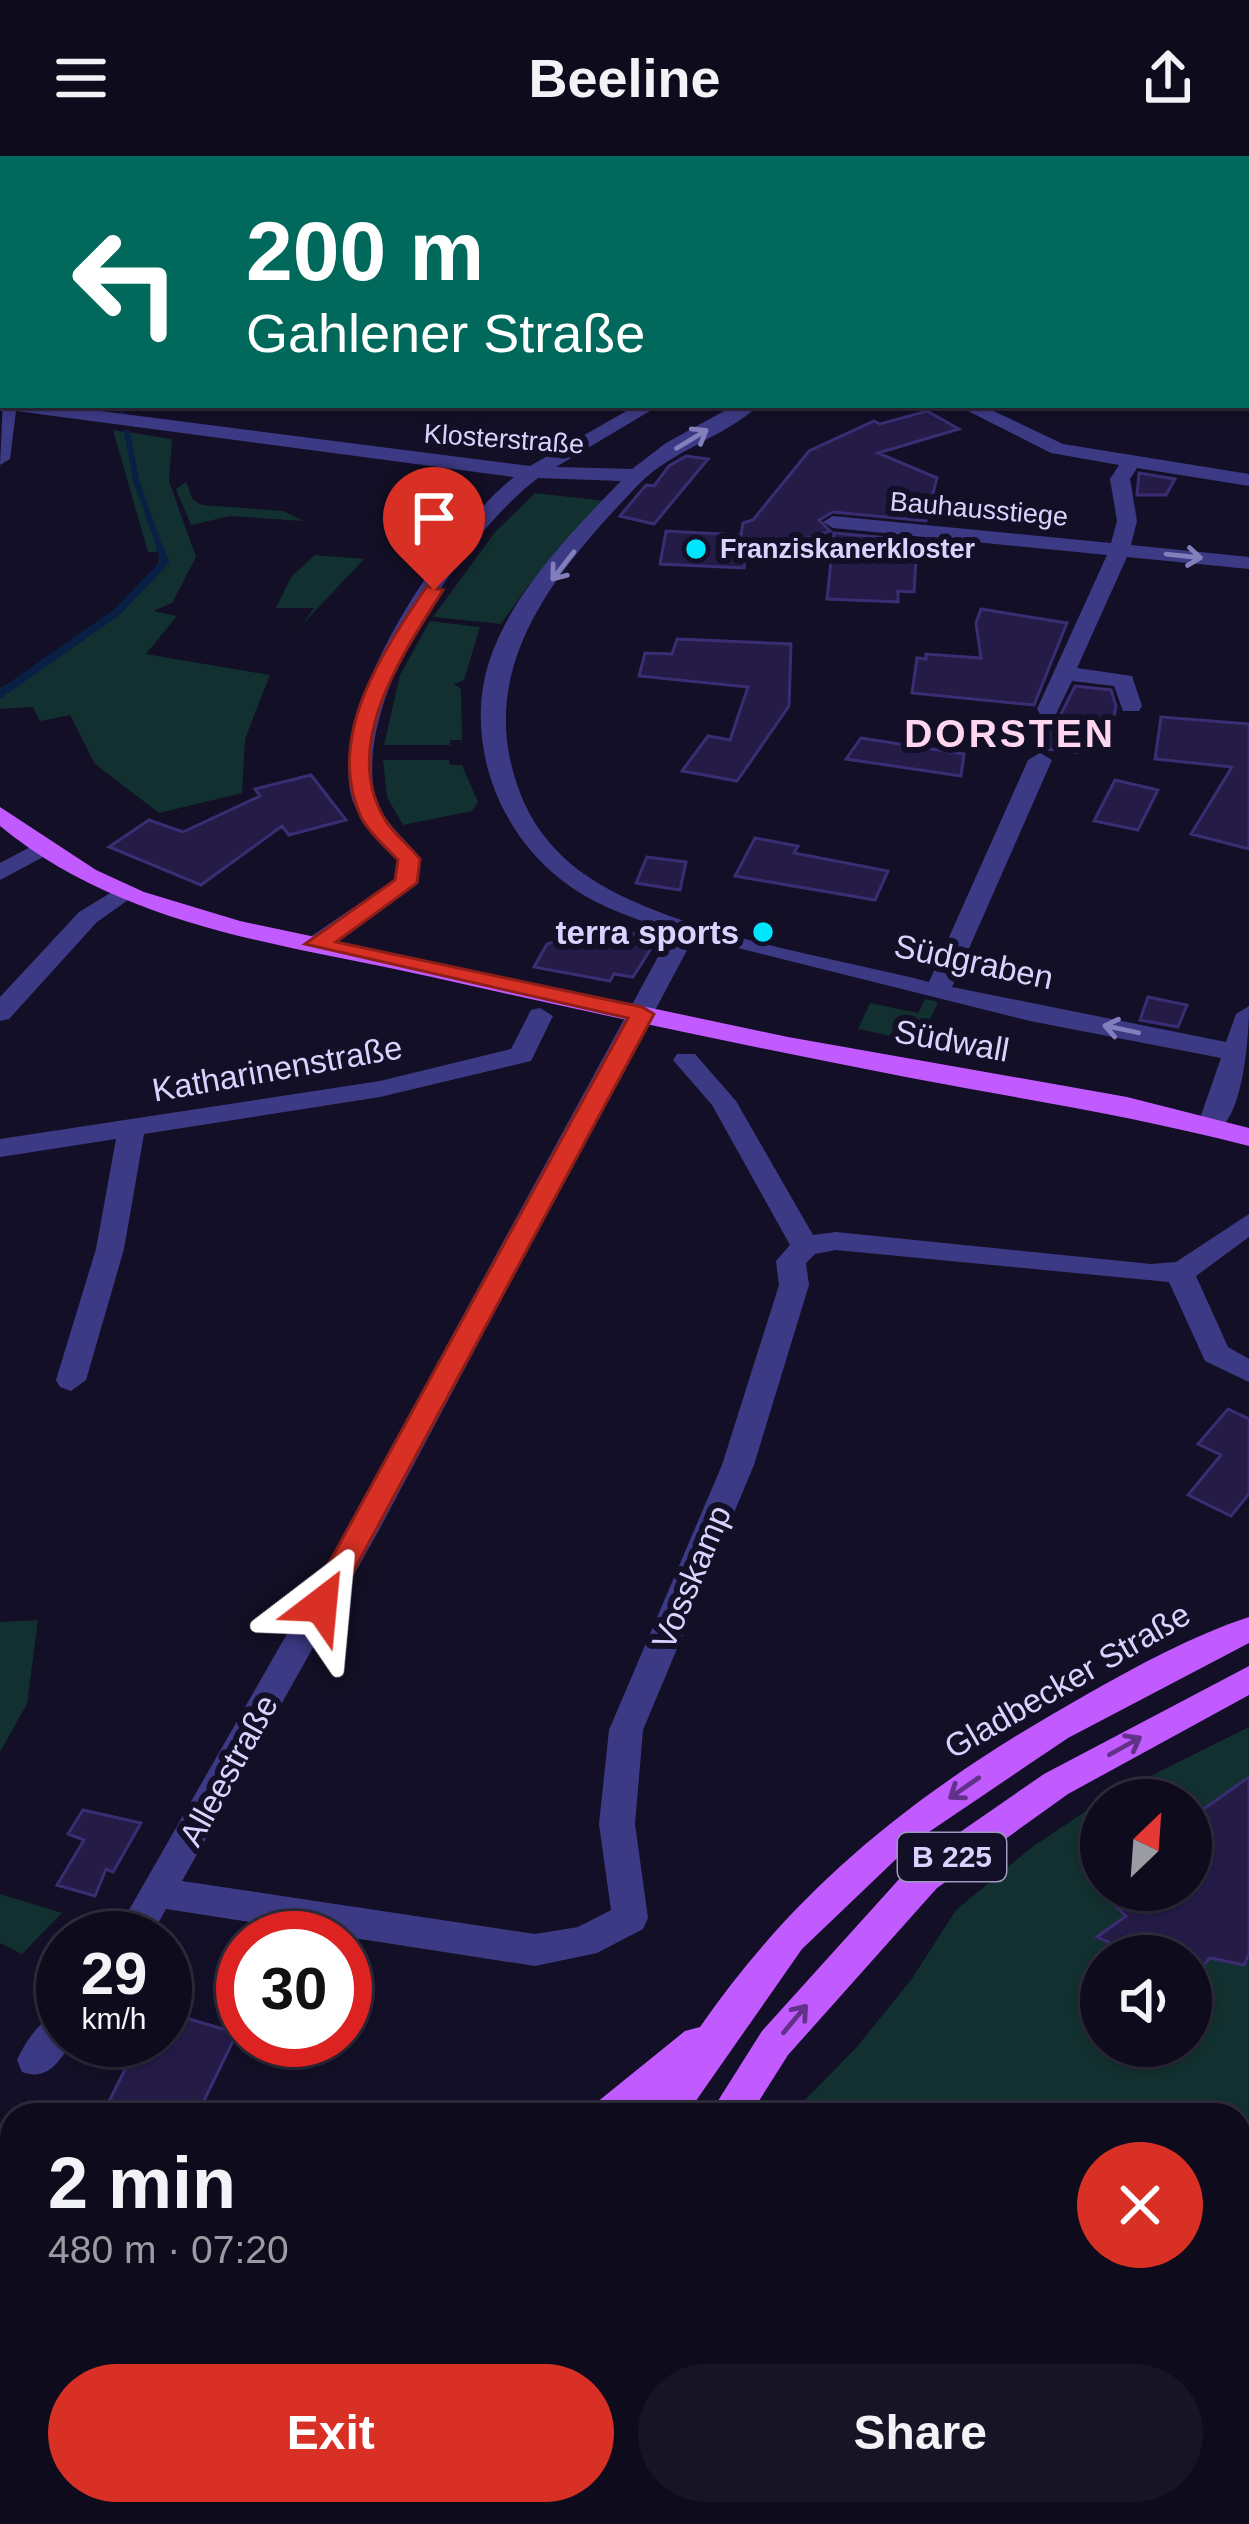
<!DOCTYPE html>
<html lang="en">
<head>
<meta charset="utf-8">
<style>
	:root { --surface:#0e0b1c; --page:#171425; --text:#f1f3f6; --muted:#9b9ba3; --line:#2e2b3b; --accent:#d93025 }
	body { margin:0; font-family:Helvetica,sans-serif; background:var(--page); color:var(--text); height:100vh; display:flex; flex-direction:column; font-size:45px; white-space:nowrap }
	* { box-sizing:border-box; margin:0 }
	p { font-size:39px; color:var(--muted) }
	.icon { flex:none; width:66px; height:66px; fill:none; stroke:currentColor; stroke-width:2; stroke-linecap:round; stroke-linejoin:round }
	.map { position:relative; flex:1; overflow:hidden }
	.details { position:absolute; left:0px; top:1947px; width:1251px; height:423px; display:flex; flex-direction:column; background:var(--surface); border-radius:36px 36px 0 0; box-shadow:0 3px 9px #0004,0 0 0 3px var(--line) }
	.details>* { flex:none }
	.guide { position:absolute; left:0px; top:0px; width:1251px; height:252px; box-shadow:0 3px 9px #0004,0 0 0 3px var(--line); background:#00695c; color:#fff; overflow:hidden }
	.needle { width:78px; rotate:25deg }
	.tools { position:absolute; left:1080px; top:1623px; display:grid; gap:24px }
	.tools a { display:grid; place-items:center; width:132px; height:132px; border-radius:50%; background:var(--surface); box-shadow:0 3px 9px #0004,0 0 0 3px var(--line); font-size:60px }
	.speed { position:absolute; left:36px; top:1755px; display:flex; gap:24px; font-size:60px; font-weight:700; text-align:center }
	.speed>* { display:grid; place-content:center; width:156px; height:156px; border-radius:50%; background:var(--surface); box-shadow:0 3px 9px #0004,0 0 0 3px var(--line); line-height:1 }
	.speed small { font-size:30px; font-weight:400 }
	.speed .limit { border:18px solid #d22; background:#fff; color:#111 }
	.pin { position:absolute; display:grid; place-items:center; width:102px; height:102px; color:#fff; margin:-123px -51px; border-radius:50% 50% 50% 0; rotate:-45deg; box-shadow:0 0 12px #0007 }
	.pin .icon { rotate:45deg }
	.me { position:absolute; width:132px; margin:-66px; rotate:29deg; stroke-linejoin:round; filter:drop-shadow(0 0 9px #0008) }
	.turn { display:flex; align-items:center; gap:42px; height:252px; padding:0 48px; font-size:54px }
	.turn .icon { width:156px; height:156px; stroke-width:2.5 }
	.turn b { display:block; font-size:84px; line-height:102px }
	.round { display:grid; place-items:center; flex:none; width:126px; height:126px; border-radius:63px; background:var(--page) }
	.head { display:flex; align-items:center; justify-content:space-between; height:204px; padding:0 48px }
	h1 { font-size:72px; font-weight:800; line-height:90px }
	.cta { display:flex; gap:24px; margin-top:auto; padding:24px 48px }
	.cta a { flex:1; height:138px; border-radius:72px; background:var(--accent); color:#fff; font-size:48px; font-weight:800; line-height:138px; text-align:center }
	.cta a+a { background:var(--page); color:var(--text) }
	header { display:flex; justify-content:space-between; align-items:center; height:156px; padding:0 48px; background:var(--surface); font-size:54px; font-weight:800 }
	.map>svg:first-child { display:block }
	.green { fill:#12302f }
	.water { fill:#0a1f44 }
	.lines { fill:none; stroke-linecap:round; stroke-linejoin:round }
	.stream-far1 { stroke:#0a1f44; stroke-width:6 }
	.stream { stroke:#0a1f44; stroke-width:8 }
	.canal { fill:#0a1f44; fill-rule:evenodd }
	.building { fill:#241b47; stroke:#3b2d73; stroke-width:3 }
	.minor { fill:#3d3a85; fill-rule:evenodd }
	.major { fill:#c25bff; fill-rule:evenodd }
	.oneway { stroke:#837fbc }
	.oneway2 { stroke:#623188 }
	.route { fill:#d93025; stroke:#8d1f18; stroke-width:3 }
	.poi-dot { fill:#00e5ff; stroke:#130f26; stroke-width:4.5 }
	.labels { text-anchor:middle; stroke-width:12; stroke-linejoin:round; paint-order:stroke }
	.far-street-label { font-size:27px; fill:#d9d4ff; stroke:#130f26 }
	.far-poi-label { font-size:27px; font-weight:bold; fill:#d9d4ff; stroke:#130f26; text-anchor:start }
	.shield { fill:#130f26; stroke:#9e99be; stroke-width:3 }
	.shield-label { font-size:30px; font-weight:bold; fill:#d9d4ff }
	.poi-label { font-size:33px; font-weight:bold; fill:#d9d4ff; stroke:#130f26; text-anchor:end }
	.street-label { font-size:33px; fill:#d9d4ff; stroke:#130f26 }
	.far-district-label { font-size:39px; font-weight:bold; letter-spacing:3px; fill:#ffd6f0; stroke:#130f26 }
</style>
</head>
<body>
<header><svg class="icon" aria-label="menu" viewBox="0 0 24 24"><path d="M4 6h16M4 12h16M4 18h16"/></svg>Beeline<svg class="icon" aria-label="share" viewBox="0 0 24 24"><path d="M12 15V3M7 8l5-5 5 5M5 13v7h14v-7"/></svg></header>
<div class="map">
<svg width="1249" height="2368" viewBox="0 0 1249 2368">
	<rect width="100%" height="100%" fill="#130f26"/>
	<path class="green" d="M 113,274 L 172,283 L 169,325 L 196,401 L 172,447 L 153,455 L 177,460 L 146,498 L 270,519 L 245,583 L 242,637 L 159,657 L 95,608 L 70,559 L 40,565 L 33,551 L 0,553 L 0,532 C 42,509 155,445 161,396 L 148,396 Z
		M 186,326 L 193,344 L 202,349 L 283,355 L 303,365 L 230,360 L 191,369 L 176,333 Z
		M 535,337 L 606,345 L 528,430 L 501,468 L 433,461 L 495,376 Z
		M 315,399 L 364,403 L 302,469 L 314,452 L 276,452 L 291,421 Z
		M 430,465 L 480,471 L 464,524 L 454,528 L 461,533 L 462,584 L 450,584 L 450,589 L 384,589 L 400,519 Z
		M 383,604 L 449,604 L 450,609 L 462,609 L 478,646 L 472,655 L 403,669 L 387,641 Z
		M 925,843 L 938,846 L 920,886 L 858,873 L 870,847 L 918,857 Z
		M 38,1464 L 27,1548 L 0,1596 L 0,1466 Z
		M 1249,1571 L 1249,1621 L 1191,1662 L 1191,1644 L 1102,1644 Z
		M 1101,1645 L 1101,1725 L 1092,1729 L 1126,1760 L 1095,1782 L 1138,1800 L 1101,1800 L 1101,1890 L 1191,1890 L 1191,1807 L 1204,1810 L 1211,1803 L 1244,1809 L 1249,1802 L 1249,2251 L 1239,2248 L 1239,1959 L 790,1959 L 856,1892 L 911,1824 L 956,1754 L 1032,1691 Z
		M 0,1738 L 62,1757 L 22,1798 L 0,1787 Z
		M 12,2124 L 12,2358 L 45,2358 L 40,2368 L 0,2368 L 0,2125 Z"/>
	<path class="water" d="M 748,0 L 1203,0 L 1233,3 L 769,3 Z"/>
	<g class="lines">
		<path class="stream-far1" d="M 122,249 L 122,256
			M 127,276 L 136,324 L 161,395"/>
		<path class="stream" d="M 0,538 L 117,456 L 165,406 L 160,392"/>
		<path class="canal" d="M 584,0 L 603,0 L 582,3 Z"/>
	</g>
	<path class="building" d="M 927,255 L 959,273 L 878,297 L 937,322 L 926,365 L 833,356 L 819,364 L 830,375 L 745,402 L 744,412 L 660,408 L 666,375 L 741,379 L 743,367 L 753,364 L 809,295 L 874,265 L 880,268 Z
		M 686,300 L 708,303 L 654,368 L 620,360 L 646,329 L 654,330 L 669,310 Z
		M 1139,317 L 1175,323 L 1166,339 L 1137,339 Z
		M 834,377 L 921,385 L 917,387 L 914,436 L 898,435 L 898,446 L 827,443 Z
		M 981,453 L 1067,467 L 1034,549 L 912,537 L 917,502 L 926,503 L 926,498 L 981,502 L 976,467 Z
		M 677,483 L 791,488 L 789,550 L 737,625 L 682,615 L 708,580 L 730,584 L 748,531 L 639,520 L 645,497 L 672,498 Z
		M 1075,530 L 1111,534 L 1116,550 L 1113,566 L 1082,562 L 1077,596 L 1045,593 L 1047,571 L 1060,560 Z
		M 1161,561 L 1249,568 L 1249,693 L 1191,678 L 1232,611 L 1155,603 Z
		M 861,582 L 964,598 L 961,620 L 846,603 Z
		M 311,619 L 346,664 L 289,679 L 282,670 L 201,729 L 109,691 L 149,664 L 183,676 L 260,640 L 255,633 Z
		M 1115,624 L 1158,634 L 1138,674 L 1094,665 Z
		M 755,682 L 798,690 L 794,697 L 888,715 L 875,744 L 735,720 Z
		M 647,701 L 686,706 L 680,734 L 636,727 Z
		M 602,770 L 657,783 L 633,821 L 614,818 L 610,825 L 534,811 L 547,788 L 570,781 L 592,785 Z
		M 1148,841 L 1187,849 L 1178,871 L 1140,864 Z
		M 1228,1253 L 1249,1263 L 1249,1338 L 1231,1360 L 1188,1339 L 1221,1299 L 1198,1288 Z
		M 1249,1621 L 1249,1798 L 1244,1809 L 1210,1802 L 1191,1823 L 1191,1800 L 1140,1800 L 1097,1781 L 1126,1760 L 1098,1734 L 1191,1734 L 1191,1662 Z
		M 83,1654 L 141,1667 L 113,1716 L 106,1713 L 95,1740 L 57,1729 L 84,1684 L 68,1678 Z
		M 165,1856 L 237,1877 L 197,1959 L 170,1952 L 167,1959 L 102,1959 L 140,1884 L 165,1884 Z"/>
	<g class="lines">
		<path class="minor" d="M 0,82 L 3,82 L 3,92 L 0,92 Z
			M 1248,157 L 1249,157 L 1249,167 L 1248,167 Z
			M 3,244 L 3,249 L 54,249 L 530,310 L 637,249 L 660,249 L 556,311 L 632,313 L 666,287 L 735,249 L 759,249 C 724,282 673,293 638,329 C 558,413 474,509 518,631 C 531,669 556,700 590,722 C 676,778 828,800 929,826 L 1028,604 L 1040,597 L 1052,604 L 952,831 L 1226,886 L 1236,858 L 1249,850 C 1249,878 1244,968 1212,977 L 1198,968 L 1221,902 L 1030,865 L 694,781 L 379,1374 L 182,1725 L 535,1778 L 578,1771 L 611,1754 L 599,1668 L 609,1574 L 722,1309 L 779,1129 L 776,1105 L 790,1089 L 712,949 L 673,904 L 677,898 L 695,898 L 736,945 L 813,1079 L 836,1076 L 1151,1108 L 1176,1106 L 1249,1058 L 1249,1081 L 1196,1120 L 1228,1191 L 1249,1203 L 1249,1226 L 1205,1205 L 1169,1126 L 836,1094 L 815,1098 L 806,1107 L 809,1129 L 754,1309 L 643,1574 L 635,1668 L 648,1762 L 643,1773 L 597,1797 L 535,1810 L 166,1753 L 150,1782 L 113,1782 L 348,1371 L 672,775 C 638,764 601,752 571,731 C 500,683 462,586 490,503 C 513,435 572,376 621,325 L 538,322 C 464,378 357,538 374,635 C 379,664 405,681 421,703 L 418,727 L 316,796 L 303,788 L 307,783 L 394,724 L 397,704 C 379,685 355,662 350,635 C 334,541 443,378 514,321 L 16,255 L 10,303 L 0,309 Z
			M 956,249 L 981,249 L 1063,288 L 1249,318 L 1249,330 L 1137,312 L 1130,323 L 1137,365 L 1131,389 L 1249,401 L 1249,413 L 1127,401 L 1077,512 L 1132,520 L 1142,550 L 1139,555 L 1123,555 L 1114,530 L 1072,525 L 1056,558 L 1040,558 L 1037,553 L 1107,399 L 833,372 L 823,366 L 833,360 L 1111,387 L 1117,365 L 1110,323 L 1119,309 L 1051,297 Z
			M 38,687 L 50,694 L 47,699 L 0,724 L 0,707 Z
			M 122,730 L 131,732 L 131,742 L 97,766 L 9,863 L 0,865 L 0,841 L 79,756 Z
			M 540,852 L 553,860 L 531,905 L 380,941 L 144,978 L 124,1093 L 86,1224 L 71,1235 L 60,1231 L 56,1224 L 96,1093 L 116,983 L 0,1001 L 0,983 L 380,925 L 511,893 L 531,854 Z
			M 63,1854 L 63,1884 L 75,1884 C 59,1903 50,1926 22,1916 L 17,1904 C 26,1884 42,1861 63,1854 Z
			M 1239,2262 L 1249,2264 L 1249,2306 L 1239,2304 Z"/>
		<path class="major" d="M 0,651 L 96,714 L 144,736 L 240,765 L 788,881 L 1127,941 L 1249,972 L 1249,990 C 1134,960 1027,944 911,922 C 751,891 591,857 432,821 C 281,788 123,771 0,670 Z
			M 1249,1461 L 1249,1487 L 1068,1582 L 914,1686 L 802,1793 L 686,1959 L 645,1959 L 648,1951 L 639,1959 L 591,1959 L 596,1947 L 685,1875 L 700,1871 C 803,1722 928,1628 1084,1540 C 1137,1510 1191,1480 1249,1461 Z
			M 1249,1510 L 1249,1539 L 1068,1638 L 937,1732 L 788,1899 L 750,1959 L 709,1959 L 762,1875 L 911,1710 L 1044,1618 Z
			M 12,2049 L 12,2085 L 0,2087 L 0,2051 Z
			M 419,2358 L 464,2358 L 460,2368 L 415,2368 Z
			M 472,2358 L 517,2358 L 513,2368 L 468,2368 Z"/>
	</g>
	<defs><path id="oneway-shaft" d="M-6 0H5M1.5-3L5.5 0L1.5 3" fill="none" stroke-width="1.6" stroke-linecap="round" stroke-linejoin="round" transform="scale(3)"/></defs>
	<g class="oneway">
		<use href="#oneway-shaft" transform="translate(692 283) rotate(-31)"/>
		<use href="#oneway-shaft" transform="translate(1184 400) rotate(6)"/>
		<use href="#oneway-shaft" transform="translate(563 410) rotate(128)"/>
		<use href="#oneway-shaft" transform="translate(1121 873) rotate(-168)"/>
	</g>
	<g class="oneway2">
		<use href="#oneway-shaft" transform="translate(1125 1590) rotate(-29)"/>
		<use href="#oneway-shaft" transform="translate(964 1632) rotate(145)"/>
		<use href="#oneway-shaft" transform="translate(795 1863) rotate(-50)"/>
	</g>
	<path class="route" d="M 427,430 L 443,434 C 405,495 341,585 383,660 C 391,676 409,689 420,703 L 417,727 L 336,786 L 642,851 L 654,858 L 331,1457 L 321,1461 L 306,1449 L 628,862 L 305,788 L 395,724 L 398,704 C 386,691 369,677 361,661 C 324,581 383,495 427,430 Z"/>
	<g class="poi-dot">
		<circle cx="696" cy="393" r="12"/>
		<circle cx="763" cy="776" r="12"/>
	</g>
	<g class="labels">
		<g class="far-street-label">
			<text transform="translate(504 283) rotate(4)" y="9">Klosterstraße</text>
			<text transform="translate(979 353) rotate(5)" y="9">Bauhausstiege</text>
		</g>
		<g class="far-poi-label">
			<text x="720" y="402">Franziskanerkloster</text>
		</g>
		<rect class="shield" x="898" y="1677" width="108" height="48" rx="9"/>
		<g class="shield-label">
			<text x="952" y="1711">B 225</text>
		</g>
		<g class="poi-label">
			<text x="739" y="788">terra sports</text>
		</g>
		<g class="street-label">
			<text transform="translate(974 805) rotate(12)" y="12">Südgraben</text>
			<text transform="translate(952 884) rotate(10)" y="12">Südwall</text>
			<text transform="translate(277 912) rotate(-10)" y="12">Katharinenstraße</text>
			<text transform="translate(691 1421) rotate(-67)" y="12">Vosskamp</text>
			<text transform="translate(1067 1524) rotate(-30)" y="12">Gladbecker Straße</text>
			<text transform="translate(228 1614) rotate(-61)" y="12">Alleestraße</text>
		</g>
		<g class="far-district-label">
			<text x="1010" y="591">DORSTEN</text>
		</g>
	</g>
</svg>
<div class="tools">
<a><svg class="needle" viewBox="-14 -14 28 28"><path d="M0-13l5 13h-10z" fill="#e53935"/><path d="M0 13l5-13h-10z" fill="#9b9ba3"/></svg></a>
<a><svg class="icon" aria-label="sound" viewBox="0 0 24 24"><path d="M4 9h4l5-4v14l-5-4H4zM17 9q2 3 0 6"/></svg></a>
</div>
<div class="speed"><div>29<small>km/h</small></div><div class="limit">30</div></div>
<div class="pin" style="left:434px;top:434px;background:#d93025"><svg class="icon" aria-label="arrive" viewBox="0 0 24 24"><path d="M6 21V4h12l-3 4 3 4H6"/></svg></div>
<svg class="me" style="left:321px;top:1449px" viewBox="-20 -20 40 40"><path d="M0-17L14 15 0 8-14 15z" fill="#d93025" stroke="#fff" stroke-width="4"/></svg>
<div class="guide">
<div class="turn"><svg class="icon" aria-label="left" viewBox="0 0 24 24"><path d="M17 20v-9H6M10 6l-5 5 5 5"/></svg><div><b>200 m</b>Gahlener Straße</div></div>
</div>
<section class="details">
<div class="head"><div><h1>2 min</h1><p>480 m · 07:20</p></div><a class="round" style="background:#d93025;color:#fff"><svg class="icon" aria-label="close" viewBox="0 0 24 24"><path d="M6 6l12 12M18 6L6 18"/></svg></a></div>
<div class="cta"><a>Exit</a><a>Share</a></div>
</section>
</div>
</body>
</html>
